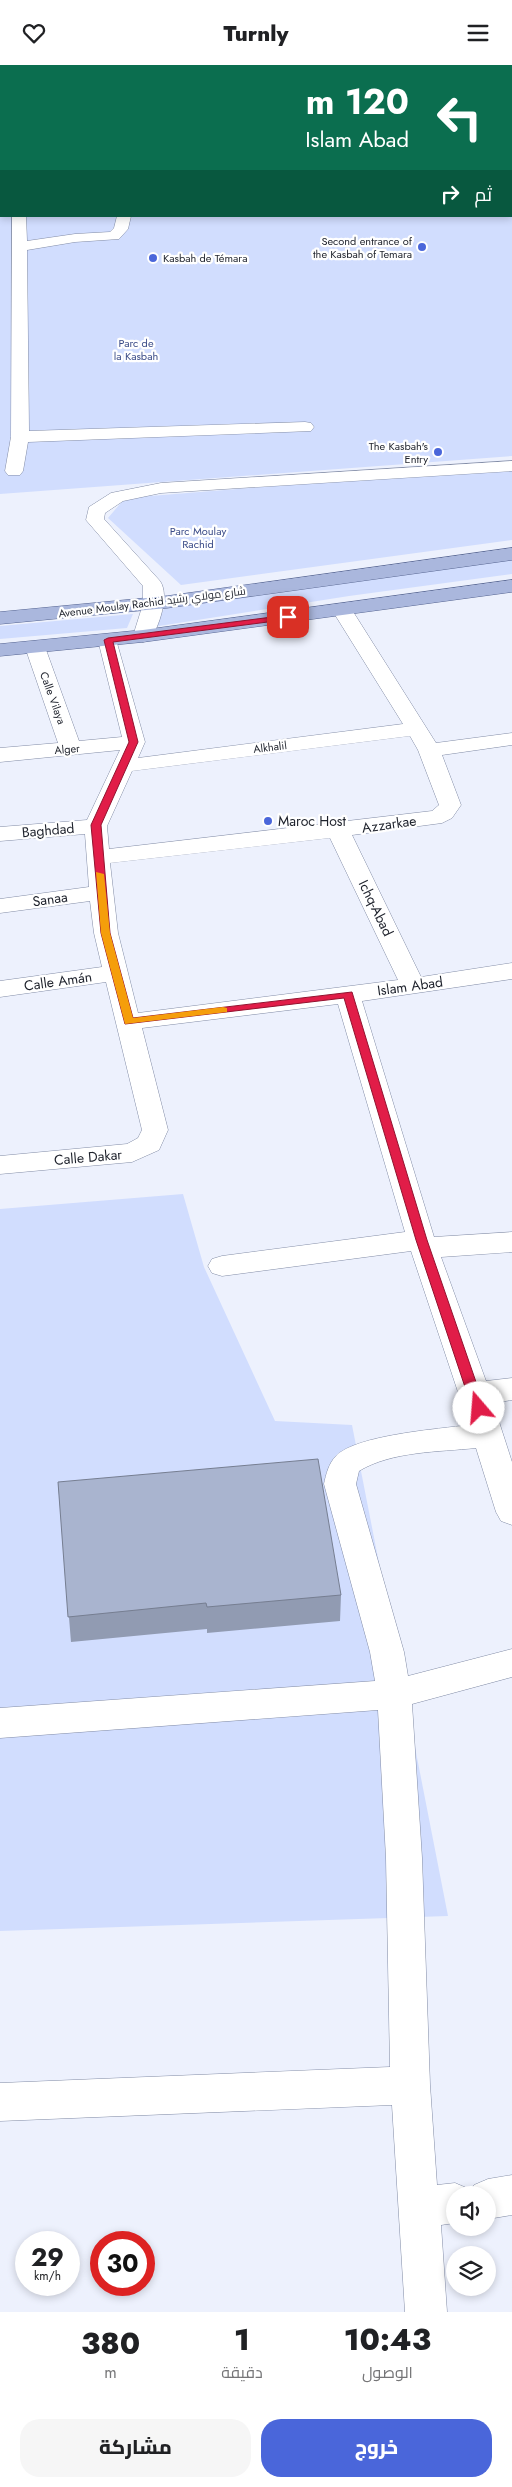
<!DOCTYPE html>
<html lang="ar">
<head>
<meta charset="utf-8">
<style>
	:root { --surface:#fff; --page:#f6f6f6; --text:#202124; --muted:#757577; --accent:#4a66da }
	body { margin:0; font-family:Jost,Cairo,sans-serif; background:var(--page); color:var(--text); direction:rtl; height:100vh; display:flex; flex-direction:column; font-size:19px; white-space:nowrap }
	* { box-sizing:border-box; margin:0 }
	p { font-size:16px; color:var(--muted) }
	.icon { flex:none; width:28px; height:28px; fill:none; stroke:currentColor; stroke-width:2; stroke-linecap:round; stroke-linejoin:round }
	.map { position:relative; height:2247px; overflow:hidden; direction:ltr }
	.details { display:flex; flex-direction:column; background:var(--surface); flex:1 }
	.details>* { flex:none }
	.banner { position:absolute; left:0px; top:0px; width:512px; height:152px; box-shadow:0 2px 8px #0003; direction:rtl; background:#0b6e4f; color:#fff; overflow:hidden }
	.fabs { position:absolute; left:446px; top:2121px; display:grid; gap:10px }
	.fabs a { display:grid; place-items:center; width:50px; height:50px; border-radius:50%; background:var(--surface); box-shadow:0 2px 8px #0003; font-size:25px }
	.speed { position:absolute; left:15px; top:2166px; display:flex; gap:10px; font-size:25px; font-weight:700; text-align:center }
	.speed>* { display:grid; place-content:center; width:65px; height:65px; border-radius:50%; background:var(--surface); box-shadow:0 2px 8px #0003; line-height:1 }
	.speed small { font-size:12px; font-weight:400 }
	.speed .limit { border:8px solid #d22; background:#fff; color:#111 }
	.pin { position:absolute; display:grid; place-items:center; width:42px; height:42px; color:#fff; margin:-21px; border-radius:10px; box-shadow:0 2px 8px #0006 }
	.me { position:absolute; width:55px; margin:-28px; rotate:342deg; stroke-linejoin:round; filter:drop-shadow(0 0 4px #0008) }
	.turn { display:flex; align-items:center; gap:18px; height:105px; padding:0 20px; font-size:22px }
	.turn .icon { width:65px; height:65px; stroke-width:2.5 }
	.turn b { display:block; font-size:35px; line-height:42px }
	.then { display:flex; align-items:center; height:48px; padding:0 20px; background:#0003; gap:10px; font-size:19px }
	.eta { display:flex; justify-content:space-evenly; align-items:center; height:85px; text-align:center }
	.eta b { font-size:30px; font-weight:800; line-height:35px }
	.cta { display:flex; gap:10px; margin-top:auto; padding:10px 20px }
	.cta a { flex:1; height:58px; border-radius:20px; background:var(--accent); color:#fff; font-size:20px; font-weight:800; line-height:58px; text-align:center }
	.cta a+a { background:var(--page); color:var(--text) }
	header { display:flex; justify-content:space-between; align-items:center; height:65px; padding:0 20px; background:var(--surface); font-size:22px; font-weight:800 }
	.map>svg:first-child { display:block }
	.green { fill:#d1ddfe }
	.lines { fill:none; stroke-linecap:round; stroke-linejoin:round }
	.minor-casing { stroke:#828ca6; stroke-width:1 }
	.major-casing { stroke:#546390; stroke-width:1 }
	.minor { fill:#fff; fill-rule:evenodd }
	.major { fill:#aab7dd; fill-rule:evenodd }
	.wall { fill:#919bb2 }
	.building { fill:#a9b4cf; stroke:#767e91 }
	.route { fill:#e11d48; stroke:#92132f }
	.slow { fill:#f59e0b }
	.poi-dot { fill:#4a66da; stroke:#fff; stroke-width:2 }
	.labels { text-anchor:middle; stroke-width:4.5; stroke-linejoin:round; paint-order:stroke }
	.far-poi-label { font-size:11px; fill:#1d212b; stroke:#fff; text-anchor:end }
	.far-park-label { font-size:11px; fill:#3b4c88; stroke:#fff }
	.far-street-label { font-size:11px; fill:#1d212b; stroke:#fff }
	.poi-label { font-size:14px; fill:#1d212b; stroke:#fff; text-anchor:start }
	.street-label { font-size:14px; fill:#1d212b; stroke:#fff }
</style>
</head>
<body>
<header><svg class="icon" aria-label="menu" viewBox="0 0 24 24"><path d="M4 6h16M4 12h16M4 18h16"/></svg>Turnly<svg class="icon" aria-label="heart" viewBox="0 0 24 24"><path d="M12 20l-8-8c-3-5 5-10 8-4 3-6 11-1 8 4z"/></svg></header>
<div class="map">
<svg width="512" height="2247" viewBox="0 0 512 2247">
	<rect width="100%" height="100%" fill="#edf1fd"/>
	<path class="green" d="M 512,28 L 512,391 L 0,429 L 0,54 L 1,151 L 511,151 Z
		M 512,402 L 512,475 L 181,520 L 108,453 L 125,433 Z
		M 512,495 L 512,509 L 349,531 L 153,562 L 164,544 Z
		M 133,549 L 127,563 L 0,574 L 0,561 Z
		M 183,1129 L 204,1202 L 275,1356 L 352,1360 L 448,1851 L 0,1866 L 0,1144 Z"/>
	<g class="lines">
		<g class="minor-casing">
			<path id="minor" d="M 54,0 L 67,0 L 67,1 L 55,1 Z
				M 269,0 L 281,0 L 281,1 L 269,1 Z
				M 511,22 L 512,22 L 512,30 L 511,30 Z
				M 0,43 L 1,43 L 1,51 L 0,51 Z
				M 0,92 L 1,92 L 1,100 L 0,100 Z
				M 12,151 L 26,151 L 27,176 L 75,169 L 110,167 L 114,163 L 117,151 L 131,151 L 128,164 L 119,174 L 75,177 L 27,185 L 29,366 L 305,357 L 311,358 L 314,362 L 311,366 L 28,377 L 23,406 L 20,410 L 8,410 L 5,406 L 11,372 Z
				M 512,396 L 512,406 L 161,428 L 123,436 L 105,448 L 104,454 L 160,516 C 170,530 159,562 150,575 L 143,577 L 136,575 L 133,571 L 143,539 L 143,521 L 86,455 L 89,442 L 111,428 L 161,418 Z
				M 342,539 L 349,541 L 352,545 L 436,678 L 512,668 L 512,680 L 442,690 L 461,740 L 452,753 L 442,758 L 352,770 L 421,912 L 512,898 L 512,914 L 362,936 L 434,1172 L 512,1167 L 512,1187 L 441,1192 L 486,1316 L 512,1313 L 512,1335 L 493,1338 L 512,1397 L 512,1460 L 501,1456 L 496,1447 L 476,1383 C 439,1387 392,1386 359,1406 L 356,1419 L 404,1587 L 408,1611 L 512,1584 L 512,1612 L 412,1639 L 422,1793 L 430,2020 L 437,2120 L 455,2118 L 469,2124 L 471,2126 L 474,2120 L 488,2114 L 512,2110 L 512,2150 L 488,2154 L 488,2130 L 455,2130 L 455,2158 L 441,2160 L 447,2247 L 405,2247 L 392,2040 L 0,2056 L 0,2018 L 390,2002 L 386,1793 L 378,1645 L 0,1673 L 0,1643 L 375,1616 L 370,1587 L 324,1419 C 326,1409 329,1398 336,1391 C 356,1370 439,1364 469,1360 L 411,1186 L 222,1211 L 212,1208 L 208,1201 L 212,1194 L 222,1191 L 405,1167 L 338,939 L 142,963 L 168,1065 L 159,1085 L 132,1097 L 0,1109 L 0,1091 L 127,1079 L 138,1073 L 142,1065 L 106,917 L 0,932 L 0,916 L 102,902 L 94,868 L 90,836 L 0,848 L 0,834 L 89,822 L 85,769 L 0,776 L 0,762 L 87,755 L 120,685 L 0,697 L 0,683 L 58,678 L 25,582 L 28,578 L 35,576 L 42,578 L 45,582 L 79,676 L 122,672 L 98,575 L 101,571 L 108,569 L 115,571 L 145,677 L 138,693 L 403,659 L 332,545 L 335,541 ZM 410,671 L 418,685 L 439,740 L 432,746 L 109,784 L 107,761 L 132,706 ZM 330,773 L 398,915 L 138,948 L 118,868 L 110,798 Z"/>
		</g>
		<g class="major-casing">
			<path id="major" d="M 512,483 L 512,495 L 167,543 L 0,559 L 0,547 L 167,531 Z
				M 512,515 L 512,527 L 143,577 L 0,591 L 0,579 L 143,565 Z"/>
		</g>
		<use href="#minor" class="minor"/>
		<use href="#major" class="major"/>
	</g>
	<path class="wall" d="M 58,1417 L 341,1530 L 340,1556 L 207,1568 L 207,1564 L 71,1577 Z"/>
	<path class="building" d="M 318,1394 L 341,1530 L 207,1542 L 206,1538 L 68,1552 L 58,1417 Z"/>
	<path class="route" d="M 288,550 L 292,552 L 291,554 L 113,577 L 138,677 L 101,760 L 110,868 L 133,953 L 352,927 L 427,1175 L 485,1343 L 479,1347 L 472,1343 L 416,1175 L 344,933 L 125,959 L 101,868 L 91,760 L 129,677 L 104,575 L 108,573 Z"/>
	<path class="slow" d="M 96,807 L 104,809 L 110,868 L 133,953 L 223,942 L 227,943 L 227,947 L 125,959 L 101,868 Z"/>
	<g class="poi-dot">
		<circle cx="422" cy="182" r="5"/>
		<circle cx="153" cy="193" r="5"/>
		<circle cx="438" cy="387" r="5"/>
		<circle cx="268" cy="756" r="5"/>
	</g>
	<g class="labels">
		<g class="far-poi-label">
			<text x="412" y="180">Second entrance of<tspan x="412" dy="13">the Kasbah of Temara</tspan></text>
			<text x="163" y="197" text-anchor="start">Kasbah de Témara</text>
			<text x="428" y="385">The Kasbah's<tspan x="428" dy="13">Entry</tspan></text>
		</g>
		<g class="far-park-label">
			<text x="136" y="282">Parc de<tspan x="136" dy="13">la Kasbah</tspan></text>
			<text x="198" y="470">Parc Moulay<tspan x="198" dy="13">Rachid</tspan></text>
		</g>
		<g class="far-street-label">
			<text transform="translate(152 537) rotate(-7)" y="4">Avenue Moulay Rachid شارع مولاي رشيد</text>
			<text transform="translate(53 633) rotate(70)" y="4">Calle Vilaya</text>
			<text transform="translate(270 682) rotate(-7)" y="4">Alkhalil</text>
			<text transform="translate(67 684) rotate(-5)" y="4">Alger</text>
		</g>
		<g class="poi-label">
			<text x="278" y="761">Maroc Host</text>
		</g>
		<g class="street-label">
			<text transform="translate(389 759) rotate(-8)" y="5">Azzarkae</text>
			<text transform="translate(48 765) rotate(-5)" y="5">Baghdad</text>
			<text transform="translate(50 834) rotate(-8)" y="5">Sanaa</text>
			<text transform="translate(376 843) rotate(64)" y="5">Ichq-Abad</text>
			<text transform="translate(58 916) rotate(-8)" y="5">Calle Amán</text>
			<text transform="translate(410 921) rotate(-8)" y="5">Islam Abad</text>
			<text transform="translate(88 1092) rotate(-5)" y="5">Calle Dakar</text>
		</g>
	</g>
</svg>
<div class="fabs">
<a><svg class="icon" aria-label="sound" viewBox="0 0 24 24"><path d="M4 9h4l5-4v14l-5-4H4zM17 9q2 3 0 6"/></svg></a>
<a><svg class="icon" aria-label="layers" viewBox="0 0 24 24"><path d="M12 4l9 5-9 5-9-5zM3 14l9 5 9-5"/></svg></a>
</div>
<div class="speed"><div>29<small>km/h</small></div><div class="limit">30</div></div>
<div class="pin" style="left:288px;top:552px;background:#d93025"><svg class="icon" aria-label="arrive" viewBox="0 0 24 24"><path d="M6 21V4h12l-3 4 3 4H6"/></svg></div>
<svg class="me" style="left:479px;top:1343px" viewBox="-20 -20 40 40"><circle r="19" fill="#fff"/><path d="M0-13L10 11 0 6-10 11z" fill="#e11d48"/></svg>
<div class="banner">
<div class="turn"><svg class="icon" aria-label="left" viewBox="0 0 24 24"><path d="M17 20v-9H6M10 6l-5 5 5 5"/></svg><div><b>120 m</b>Islam Abad</div></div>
<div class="then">ثم<svg class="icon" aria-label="right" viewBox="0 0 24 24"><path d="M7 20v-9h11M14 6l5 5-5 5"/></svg></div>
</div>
</div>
<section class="details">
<div class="eta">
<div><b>10:43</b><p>الوصول</p></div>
<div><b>1</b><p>دقيقة</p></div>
<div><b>380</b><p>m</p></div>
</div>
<div class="cta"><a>خروج</a><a>مشاركة</a></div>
</section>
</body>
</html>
